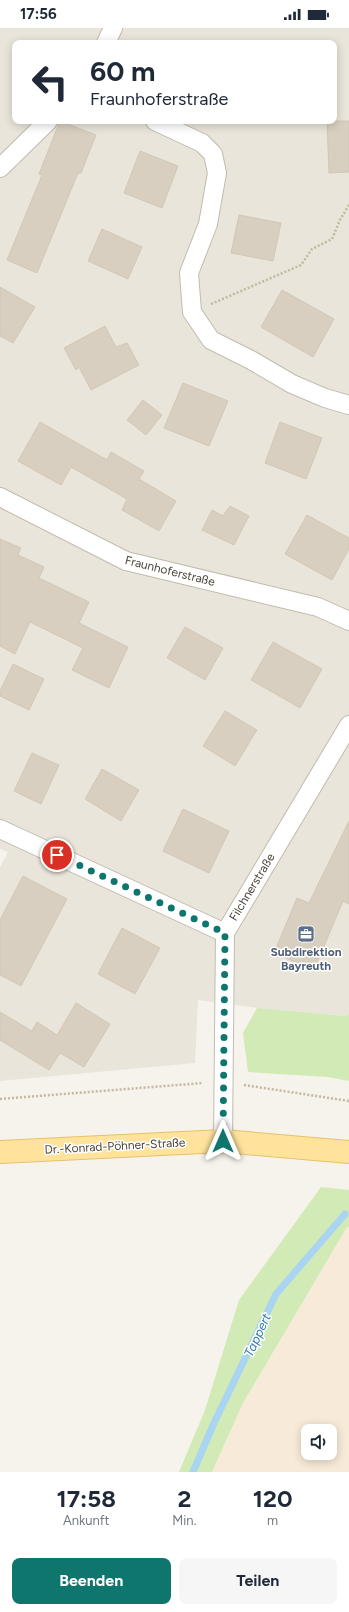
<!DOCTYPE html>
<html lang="de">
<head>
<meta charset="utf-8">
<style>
	:root { --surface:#fff; --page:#f6f6f7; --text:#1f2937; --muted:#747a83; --accent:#0f766e }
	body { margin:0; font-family:Figtree,sans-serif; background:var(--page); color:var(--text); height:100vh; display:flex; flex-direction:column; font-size:15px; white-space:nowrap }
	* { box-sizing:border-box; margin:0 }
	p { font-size:13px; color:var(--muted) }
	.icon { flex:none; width:22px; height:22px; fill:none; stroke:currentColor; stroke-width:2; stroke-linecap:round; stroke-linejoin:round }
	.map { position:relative; height:1444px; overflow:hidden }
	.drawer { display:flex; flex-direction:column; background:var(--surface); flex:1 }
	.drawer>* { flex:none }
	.top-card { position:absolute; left:12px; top:12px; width:325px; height:84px; border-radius:8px; box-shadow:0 2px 10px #0003; background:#fff; color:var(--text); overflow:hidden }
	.fabs { position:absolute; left:301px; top:1396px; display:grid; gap:8px }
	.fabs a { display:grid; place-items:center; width:36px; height:36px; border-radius:8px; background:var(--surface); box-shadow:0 2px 10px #0003; font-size:20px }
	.pin { position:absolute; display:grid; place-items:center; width:34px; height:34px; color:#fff; margin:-17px; border:2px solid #fff; border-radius:50%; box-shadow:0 1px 4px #0007 }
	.me { position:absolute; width:44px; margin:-22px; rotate:0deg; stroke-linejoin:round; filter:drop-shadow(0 0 3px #0008) }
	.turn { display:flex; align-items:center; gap:14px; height:84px; padding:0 12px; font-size:18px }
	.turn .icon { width:52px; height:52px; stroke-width:2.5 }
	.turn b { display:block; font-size:28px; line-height:34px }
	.eta { display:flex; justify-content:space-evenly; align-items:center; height:68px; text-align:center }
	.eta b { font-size:24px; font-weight:700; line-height:28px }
	.cta { display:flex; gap:8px; margin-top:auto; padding:8px 12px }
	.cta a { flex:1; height:46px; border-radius:8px; background:var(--accent); color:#fff; font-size:16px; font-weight:700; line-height:46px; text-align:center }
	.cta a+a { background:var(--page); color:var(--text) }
	.status { display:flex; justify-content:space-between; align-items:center; height:28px; padding:0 20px; background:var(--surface); direction:ltr }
	.status svg { height:11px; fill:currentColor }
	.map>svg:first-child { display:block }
	.residential { fill:#eae5da; fill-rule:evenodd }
	.commercial { fill:#f7ead8; fill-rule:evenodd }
	.green { fill:#d2eab5 }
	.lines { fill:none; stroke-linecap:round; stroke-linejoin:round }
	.stream { stroke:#a9d4f2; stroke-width:7 }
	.building { fill:#d8cfc1; stroke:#d3c7b4 }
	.street-casing { stroke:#c2bbae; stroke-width:20 }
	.primary-casing { stroke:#e6c16a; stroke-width:24 }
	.path { stroke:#c4b79f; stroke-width:2.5; stroke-dasharray:2 2; stroke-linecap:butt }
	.street { stroke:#fff; stroke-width:18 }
	.primary { stroke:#ffe39c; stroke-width:22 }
	.route { stroke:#0f766e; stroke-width:7; stroke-dasharray:0 12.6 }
	.labels { text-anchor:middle; stroke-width:3; stroke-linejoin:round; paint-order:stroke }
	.street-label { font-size:12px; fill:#4b4439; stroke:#fff }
	.service-label { font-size:12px; font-weight:bold; fill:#4e5e75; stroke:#fff }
	.water-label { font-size:13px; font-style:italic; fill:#2e7ab2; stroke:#fff }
</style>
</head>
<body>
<div class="status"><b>17:56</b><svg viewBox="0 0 49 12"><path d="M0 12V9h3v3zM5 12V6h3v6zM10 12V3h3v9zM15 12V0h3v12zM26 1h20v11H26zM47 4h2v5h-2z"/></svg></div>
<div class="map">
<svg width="349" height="1444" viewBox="0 0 349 1444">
	<rect width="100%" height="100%" fill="#f6f3ec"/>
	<path class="residential" d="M 0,0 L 349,0 L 349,985 L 346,988 L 257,980 L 198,972 L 195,1035 L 0,1053 L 0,839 L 8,824 L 0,821 ZM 15,15 L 334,15 L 334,93 L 15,93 Z"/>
	<path class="commercial" d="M 347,1199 L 349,1199 L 349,1444 L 212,1444 L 243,1375 ZM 308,1403 L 330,1403 L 330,1425 L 308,1425 Z"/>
	<path class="green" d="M 257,980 L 346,988 L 349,985 L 349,1053 L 328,1049 L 248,1044 L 243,1005 Z
		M 321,1159 L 349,1162 L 349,1199 L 347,1199 L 243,1375 L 212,1444 L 179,1444 L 205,1382 L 239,1272 Z"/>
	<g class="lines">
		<path class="stream" d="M 193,1444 L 214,1395 L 276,1266 L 345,1186"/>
	</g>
	<path class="building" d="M 60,93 L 96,107 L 81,145 L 78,145 L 37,245 L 7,232 L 42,147 L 39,146 Z
		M 327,93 L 349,93 L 349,144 L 329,145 Z
		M 140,123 L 178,138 L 162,180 L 124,165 Z
		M 239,187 L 281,195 L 273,233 L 231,225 Z
		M 102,201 L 142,219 L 128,251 L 88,233 Z
		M 0,259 L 35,279 L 13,315 L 0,308 Z
		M 282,262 L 334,291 L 313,329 L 261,299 Z
		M 105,298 L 116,319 L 127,315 L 139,337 L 91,362 L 79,339 L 76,342 L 64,320 Z
		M 183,355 L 228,373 L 209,418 L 164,400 Z
		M 143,372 L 162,387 L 146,407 L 127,392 Z
		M 40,394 L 107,432 L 111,424 L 144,443 L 139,451 L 176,473 L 159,503 L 122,482 L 127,471 L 71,439 L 61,457 L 18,433 Z
		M 280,394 L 322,410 L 306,451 L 265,435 Z
		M 230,478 L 249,488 L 234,517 L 202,502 L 212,482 L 223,488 Z
		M 307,487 L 349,510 L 349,521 L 332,552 L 285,526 Z
		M 0,511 L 21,520 L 18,527 L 44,539 L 39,550 L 89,574 L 79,595 L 128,619 L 109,660 L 72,642 L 83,620 L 30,594 L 15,626 L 0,618 Z
		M 185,599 L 223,620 L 205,652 L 167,630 Z
		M 273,614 L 322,641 L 300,680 L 251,652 Z
		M 13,636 L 44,651 L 29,682 L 0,668 L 0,663 Z
		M 225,683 L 257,702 L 235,738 L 203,718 Z
		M 32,725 L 59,737 L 41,776 L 14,763 Z
		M 102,741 L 139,762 L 121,793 L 85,771 Z
		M 183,781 L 229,803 L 209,845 L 163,823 Z
		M 349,793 L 349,876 L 343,873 L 314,942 L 274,925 L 297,870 L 309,875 Z
		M 23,848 L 67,871 L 21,958 L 0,947 L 0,892 Z
		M 122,900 L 160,920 L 135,966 L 98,946 Z
		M 76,975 L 110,996 L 84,1039 L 60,1025 L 49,1042 L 0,1012 L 0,984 L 32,1003 L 37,994 L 57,1007 Z"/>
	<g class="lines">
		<g class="street-casing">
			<path id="street" d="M 106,15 L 113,0
				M 155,93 L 202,115 L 213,126 L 217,145 L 208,196 L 189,245 L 192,284 L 211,312 L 251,332 L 292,356 L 325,370 L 349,377
				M 0,140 L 48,93
				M 0,469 L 126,533 L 318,579 L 349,593
				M 0,801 L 225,905
				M 223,1113 L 225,905 L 349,697"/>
		</g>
		<g class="primary-casing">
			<path id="primary" d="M 0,1124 L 223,1113 L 349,1124"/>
		</g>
		<path class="path" d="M 211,276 L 301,237 L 312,221 L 332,211 L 340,192 L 349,177
			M 244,1057 L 349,1073
			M 0,1071 L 203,1055"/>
		<use href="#street" class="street"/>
		<use href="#primary" class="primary"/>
	</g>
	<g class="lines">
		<path class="route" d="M 57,827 L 225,905 L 223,1113"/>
	</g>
	<defs>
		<g id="office-square" transform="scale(0.9)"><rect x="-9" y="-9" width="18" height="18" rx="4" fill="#5c6f8a" stroke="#fff"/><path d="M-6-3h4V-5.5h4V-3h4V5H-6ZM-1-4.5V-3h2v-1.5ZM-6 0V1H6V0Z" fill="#fff"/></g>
	</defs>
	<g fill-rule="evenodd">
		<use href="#office-square" x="306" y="906"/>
	</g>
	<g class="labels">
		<g class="street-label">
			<text transform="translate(170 543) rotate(14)" y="4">Fraunhoferstraße</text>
			<text transform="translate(252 859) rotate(-59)" y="4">Filchnerstraße</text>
			<text transform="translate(115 1118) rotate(-3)" y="4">Dr.-Konrad-Pöhner-Straße</text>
		</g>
		<g class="service-label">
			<text x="306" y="928">Subdirektion<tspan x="306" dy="14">Bayreuth</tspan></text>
		</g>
		<g class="water-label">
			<text transform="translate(257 1307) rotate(-65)" y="5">Tappert</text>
		</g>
	</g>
</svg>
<div class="fabs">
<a><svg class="icon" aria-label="sound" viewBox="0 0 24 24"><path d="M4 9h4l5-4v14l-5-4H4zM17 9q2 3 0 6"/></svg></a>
</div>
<div class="pin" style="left:57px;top:827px;background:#d93025"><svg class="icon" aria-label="arrive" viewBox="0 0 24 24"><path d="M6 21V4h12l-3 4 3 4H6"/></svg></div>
<svg class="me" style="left:223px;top:1113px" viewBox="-20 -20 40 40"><path d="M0-17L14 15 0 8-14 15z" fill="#0f766e" stroke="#fff" stroke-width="4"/></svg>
<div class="top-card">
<div class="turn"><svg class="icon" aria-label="left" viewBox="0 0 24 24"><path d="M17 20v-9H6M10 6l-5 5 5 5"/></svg><div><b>60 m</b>Fraunhoferstraße</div></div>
</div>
</div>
<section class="drawer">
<div class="eta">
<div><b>17:58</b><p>Ankunft</p></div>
<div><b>2</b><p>Min.</p></div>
<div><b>120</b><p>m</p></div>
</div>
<div class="cta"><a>Beenden</a><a>Teilen</a></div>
</section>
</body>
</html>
